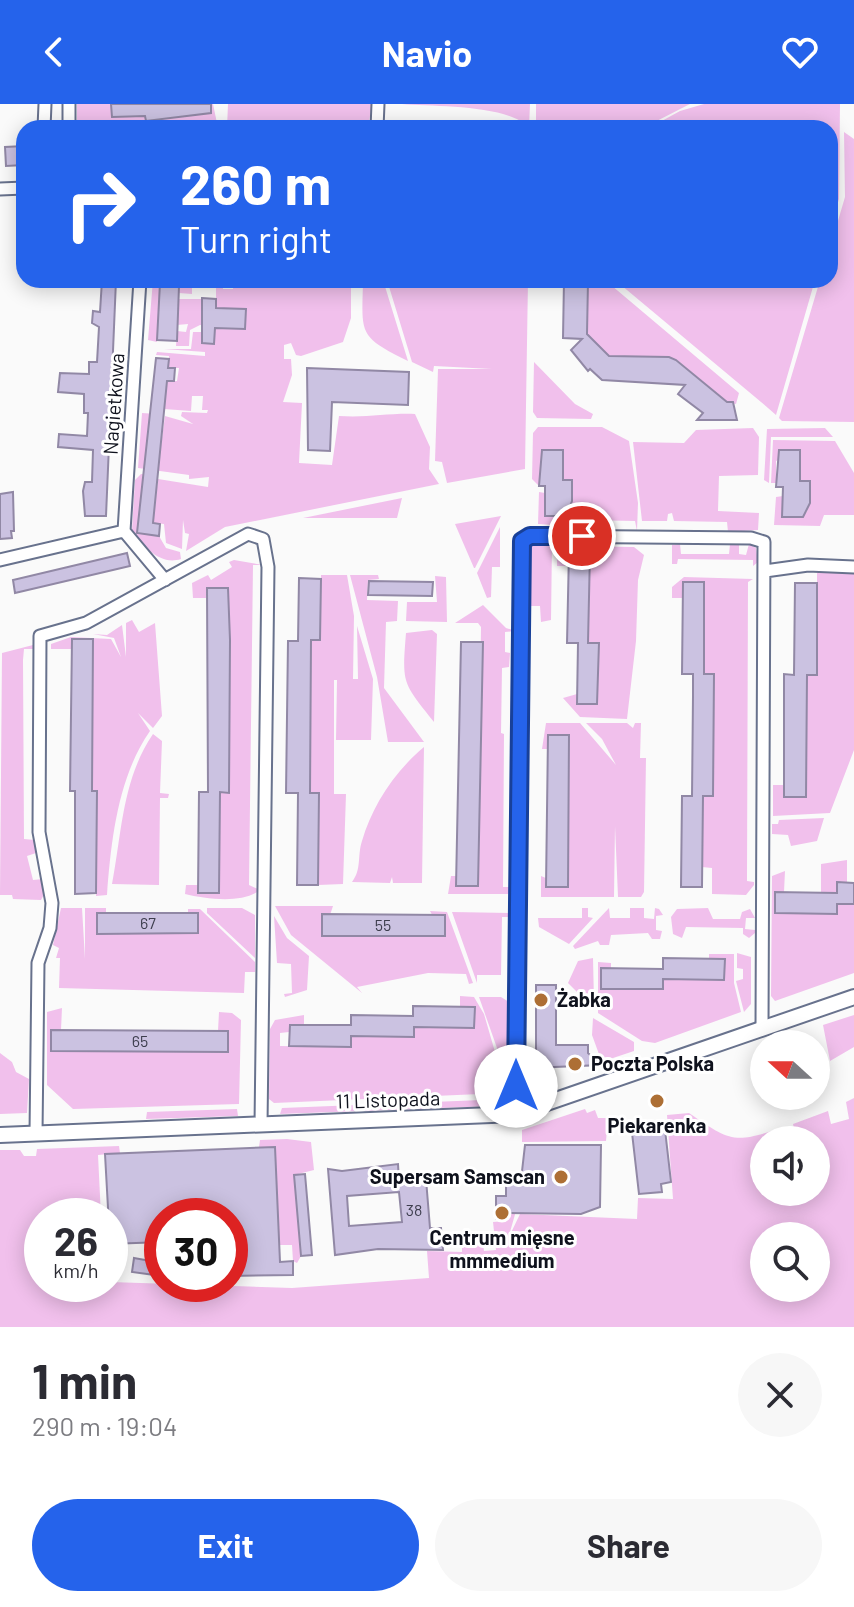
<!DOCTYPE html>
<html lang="en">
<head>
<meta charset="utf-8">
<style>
	:root { --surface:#fff; --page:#f7f7f7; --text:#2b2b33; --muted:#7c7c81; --accent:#2563eb }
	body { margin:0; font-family:Barlow,sans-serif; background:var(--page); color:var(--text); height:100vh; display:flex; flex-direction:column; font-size:30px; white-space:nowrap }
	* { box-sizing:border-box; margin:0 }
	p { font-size:26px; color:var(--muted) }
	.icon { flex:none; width:44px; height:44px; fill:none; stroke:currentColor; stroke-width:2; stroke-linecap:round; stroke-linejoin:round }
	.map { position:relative; height:1223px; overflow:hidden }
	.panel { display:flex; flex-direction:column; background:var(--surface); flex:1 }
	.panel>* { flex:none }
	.banner { position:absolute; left:16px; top:16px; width:822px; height:168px; border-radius:24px; box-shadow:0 4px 20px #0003; background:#2563eb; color:#fff; overflow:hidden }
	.needle { width:52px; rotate:291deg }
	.tools { position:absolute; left:750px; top:926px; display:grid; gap:16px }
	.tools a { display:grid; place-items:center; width:80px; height:80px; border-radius:50%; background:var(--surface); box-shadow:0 4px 20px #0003; font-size:40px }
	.speed { position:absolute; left:24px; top:1094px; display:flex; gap:16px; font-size:40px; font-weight:700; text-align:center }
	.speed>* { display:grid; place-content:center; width:104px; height:104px; border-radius:50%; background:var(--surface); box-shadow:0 4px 20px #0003; line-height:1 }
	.speed small { font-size:20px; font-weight:400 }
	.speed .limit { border:12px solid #d22; background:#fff; color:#111 }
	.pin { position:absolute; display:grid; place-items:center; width:68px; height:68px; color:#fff; margin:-34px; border:4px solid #fff; border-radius:50%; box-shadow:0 2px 8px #0007 }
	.me { position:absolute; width:88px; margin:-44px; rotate:0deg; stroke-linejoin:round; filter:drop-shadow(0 0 6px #0008) }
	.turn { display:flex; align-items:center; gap:28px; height:168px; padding:0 32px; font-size:36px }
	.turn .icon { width:104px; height:104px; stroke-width:2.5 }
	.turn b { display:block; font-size:56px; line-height:68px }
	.round { display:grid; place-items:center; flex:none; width:84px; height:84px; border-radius:42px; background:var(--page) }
	.summary { display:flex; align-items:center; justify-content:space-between; height:136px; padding:0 32px }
	h1 { font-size:48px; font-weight:700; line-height:60px }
	.primary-button { display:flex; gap:16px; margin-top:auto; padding:16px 32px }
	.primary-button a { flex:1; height:92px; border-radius:48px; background:var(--accent); color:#fff; font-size:32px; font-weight:700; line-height:92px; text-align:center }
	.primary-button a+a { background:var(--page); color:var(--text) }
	header { display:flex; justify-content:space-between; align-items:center; height:104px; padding:0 32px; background:var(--accent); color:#fff; font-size:36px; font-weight:700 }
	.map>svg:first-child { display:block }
	.green { fill:#f1c0ec; fill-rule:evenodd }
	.building { fill:#cbc2e1; stroke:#9188a5; stroke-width:2; fill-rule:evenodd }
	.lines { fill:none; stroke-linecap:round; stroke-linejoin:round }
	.minor-casing { stroke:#68728d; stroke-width:15 }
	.tertiary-casing { stroke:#68728d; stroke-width:18 }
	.minor { stroke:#fff; stroke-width:11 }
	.tertiary { stroke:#fff; stroke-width:14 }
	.route-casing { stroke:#184099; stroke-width:20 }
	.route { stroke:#2563eb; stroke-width:14 }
	.poi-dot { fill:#ad6f35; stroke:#fff; stroke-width:3 }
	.labels { text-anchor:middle; stroke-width:6; stroke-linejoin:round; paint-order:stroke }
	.number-label { font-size:16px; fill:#3e3e4e }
	.street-label { font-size:20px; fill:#0f121d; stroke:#fff }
	.poi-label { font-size:20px; font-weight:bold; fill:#0f121d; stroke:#fff; text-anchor:start }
</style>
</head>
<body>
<header><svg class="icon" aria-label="back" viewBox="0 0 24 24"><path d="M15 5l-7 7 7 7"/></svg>Navio<svg class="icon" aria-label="heart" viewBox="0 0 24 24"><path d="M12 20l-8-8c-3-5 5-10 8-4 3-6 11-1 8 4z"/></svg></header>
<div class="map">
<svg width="854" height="1223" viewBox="0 0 854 1223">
	<rect width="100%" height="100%" fill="#fafafa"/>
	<path class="green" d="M 77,0 L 213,0 L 218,24 L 77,24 Z
		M 228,0 L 372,0 L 368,24 L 227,24 Z
		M 402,0 L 530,0 L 529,24 C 508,0 435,3 402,0 Z
		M 536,0 L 690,0 L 643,24 L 536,24 Z
		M 704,0 L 840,0 L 839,95 L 830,125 L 830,24 L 649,24 L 680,7 Z
		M 844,28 L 854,35 L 854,318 L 782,317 L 779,314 L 820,176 L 830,176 L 830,144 L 845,93 Z
		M 153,176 L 192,178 L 192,190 L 179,189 L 179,182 L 160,179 L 157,238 L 148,236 Z
		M 216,176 L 223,176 L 223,185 L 233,185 L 234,176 L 351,176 L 351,214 L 343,238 L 301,252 L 296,251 L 291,239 L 284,241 L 284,255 L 291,255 L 292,271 L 283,298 L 302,299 L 299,359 L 332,361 L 339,312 C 367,314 388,309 415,310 L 430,343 L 429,365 L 439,380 L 225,423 L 186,447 L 189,430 L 185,429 L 183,416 L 182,445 L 166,439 L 164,420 L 153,419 L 158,375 L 208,383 L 209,373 L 189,375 L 189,371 L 138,364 L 142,309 L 158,310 L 158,363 L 165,312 L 193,320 L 181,312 L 182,308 L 207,309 L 208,306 L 202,306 L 203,292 L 192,292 L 191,307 L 164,305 L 167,277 L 177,277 L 179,264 L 168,264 L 169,252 L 156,251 L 157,248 L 205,252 L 205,248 L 164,245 L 191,245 L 193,228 L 203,228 L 214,239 L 215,222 L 200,221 L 190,226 L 189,242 L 176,242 L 177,227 L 186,228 L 188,220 L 177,221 L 174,195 L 202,195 L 202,200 L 216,202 Z
		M 363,176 L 383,176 L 408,257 C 357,232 362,230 363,176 Z
		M 387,176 L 528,176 L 525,365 L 447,379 L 442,358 L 435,357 L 438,265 L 492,265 L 434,262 L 433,268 L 412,258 Z
		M 584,176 L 605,176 L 739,289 L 736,300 L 727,298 L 677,256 L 669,260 L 669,253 L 606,252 L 587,234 L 588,177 Z
		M 615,176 L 815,176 L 776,311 L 761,298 Z
		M 534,258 L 575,300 L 593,310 L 591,315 L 537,314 L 533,308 Z
		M 538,323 L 602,323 L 629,337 L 638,399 L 637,427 L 635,417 L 584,416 L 583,423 L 538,420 L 539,388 L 545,389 L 570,406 L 572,376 L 563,376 L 563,346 L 542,346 L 539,382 L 532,375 L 533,329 Z
		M 753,324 L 759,333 L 758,371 L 719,372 L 718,407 L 759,409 L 758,426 L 728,428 L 727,418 L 674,417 L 672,409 L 668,410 L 667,417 L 642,417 L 633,338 L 684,339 L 696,326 Z
		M 825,324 L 833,333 L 771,333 L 769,379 L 764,376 L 767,325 Z
		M 773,336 L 835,337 L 854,369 L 854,411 L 824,411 L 820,422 L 774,421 L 776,393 L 783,392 L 782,412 L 807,408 L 810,377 L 800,377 L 800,346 L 776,357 L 776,379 L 771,379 Z
		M 141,370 L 152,371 L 144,374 L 137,429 L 159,432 L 166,444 L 180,448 L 181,455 C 160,462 143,442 132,426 L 135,376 Z
		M 402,394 L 397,414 L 303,414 Z
		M 501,412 L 475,464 L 474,464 L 455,420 Z
		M 500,423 L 500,463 L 492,463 L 491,493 L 487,494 L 477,469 Z
		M 535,438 L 552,440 L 551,516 L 541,518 L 540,502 L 527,502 L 527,448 Z
		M 680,440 L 681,450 L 729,450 L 730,440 L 739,440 L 739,450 L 746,451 L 749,440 L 756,444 L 758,458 L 753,462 L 753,456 L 678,455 L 677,460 L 672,460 L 672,441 Z
		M 557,442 L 634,443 L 644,451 L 638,476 L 636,537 L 627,615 L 580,613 L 563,594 L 577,590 L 577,600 L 597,600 L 599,539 L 588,539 L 589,448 L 569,447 L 568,462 L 557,462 Z
		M 234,456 L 263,461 L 253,461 L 249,781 L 260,786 C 243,800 206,795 185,790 L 186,781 L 198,781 L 198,789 L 219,789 L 220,688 L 229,688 L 227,484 L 207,484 L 206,494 L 193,494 L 192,479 L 208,471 L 211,476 L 232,463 L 229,458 Z
		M 817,469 L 854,469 L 854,646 L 830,709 L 773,712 L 773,681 L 784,681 L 784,693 L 806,693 L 807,571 L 817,571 Z
		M 321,471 L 347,471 L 354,512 L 353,575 L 358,575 L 357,522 L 373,575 L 371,636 L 336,636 L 337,576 L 334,576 L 334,690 L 346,690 L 343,780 L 318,781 L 319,690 L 310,689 L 311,536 L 320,536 Z
		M 350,471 L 378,471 L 379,475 L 368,476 L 367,496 L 398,497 L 397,517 L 386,518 L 384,584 L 424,638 L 388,638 L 377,573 Z
		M 435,472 L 446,473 L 447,518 L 406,517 L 407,498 L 437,498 Z
		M 684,473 L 753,475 L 748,478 L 747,777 L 754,778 L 754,781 L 746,791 L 712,790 L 712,764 L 702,763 L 703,692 L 713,691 L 714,571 L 704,570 L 704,479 L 683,494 L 672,494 L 672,483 Z
		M 483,501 L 506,524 L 516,527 L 505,528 L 505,548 L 510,549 L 509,563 L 502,564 L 501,629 L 504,630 L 503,783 L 513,783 L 508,790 L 448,790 L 451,772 L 456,772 L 456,782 L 478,782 L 481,523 L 478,519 L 455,519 Z
		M 132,516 L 139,528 L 155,519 L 162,612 L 153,624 L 138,609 L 150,627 C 118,673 111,736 107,791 L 96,792 L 97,688 L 92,687 L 93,535 L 72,535 L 71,545 L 51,545 L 51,540 L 71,533 L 111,535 L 121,553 L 114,534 L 93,530 L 107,531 L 122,521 L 126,553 L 126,519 Z
		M 432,526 L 437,530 L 434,618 C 402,578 402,580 406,529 Z
		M 33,541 L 33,545 L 24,545 L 23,556 L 24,735 L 35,736 L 39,748 L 27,752 L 33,776 L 43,775 L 47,785 L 41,796 L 13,795 L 12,791 L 0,791 L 2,549 Z
		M 546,619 L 580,619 L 616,661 L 602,635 L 586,619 L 627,619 L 633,624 L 635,619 L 641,619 L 640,654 L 646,654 L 644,788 L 641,793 L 618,793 L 615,722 L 614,793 L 541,793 L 541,772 L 568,783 L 569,632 L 548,631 L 548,645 L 542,645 Z
		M 153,630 L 162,637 L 160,689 L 169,690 L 168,694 L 160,694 L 159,781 L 112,780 C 122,728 122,676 153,630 Z
		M 424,643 L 422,779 L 393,779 L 392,773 L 390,779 L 352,778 C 362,765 357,752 362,737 C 372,703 393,669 424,643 Z
		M 824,714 L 817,737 L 791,742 L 788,731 L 772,730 L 772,720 L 778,720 L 779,716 Z
		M 847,756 L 847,778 L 837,779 L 837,789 L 821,788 L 821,760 Z
		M 785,767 L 784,788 L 775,789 L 775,809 L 836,810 L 837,800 L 854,800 L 854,869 L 775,897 L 771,892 L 772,772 Z
		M 275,802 L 333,802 L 323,832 L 444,832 L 430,807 L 447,808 L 473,879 L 469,880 L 466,870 L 428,869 L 357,883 L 362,889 L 291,831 Z
		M 61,804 L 82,804 L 85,855 L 85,804 L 106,804 L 106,810 L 97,810 L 98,830 L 198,829 L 198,809 L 188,809 L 188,805 L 200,805 L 255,858 L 255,868 L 245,868 L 244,889 L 59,884 L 60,854 L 56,854 L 59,844 L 53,841 Z
		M 207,804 L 242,804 L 255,811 L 255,854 L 207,809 Z
		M 582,804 L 588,804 L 588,813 L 593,814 L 569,840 L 539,823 L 538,814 L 582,814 Z
		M 609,804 L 610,814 L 630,814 L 630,804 L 644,804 L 644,814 L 654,815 L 655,804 L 659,805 L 663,811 L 656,812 L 656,826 L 662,827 L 660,835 L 652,835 L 648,829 L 611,831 L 609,841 L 600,841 L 598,837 L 575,845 L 573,842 Z
		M 708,804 L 713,815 L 740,815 L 742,808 L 750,805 L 755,814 L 746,814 L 745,825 L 755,826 L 755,829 L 749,834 L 743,830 L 743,824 L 686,823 L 682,834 L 673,830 L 671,813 L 677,805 Z
		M 452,808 L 513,809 L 513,813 L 502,813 L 501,871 L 477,871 L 477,879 Z
		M 274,812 L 287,834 L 309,852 L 307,886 L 285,893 L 284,890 L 292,889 L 291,860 L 277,859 Z
		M 737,849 L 751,853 L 751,900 L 744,908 L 736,877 L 743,875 L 743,865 L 737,864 Z
		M 709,850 L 734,850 L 734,879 L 741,908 L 655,939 L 642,937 L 598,909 L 598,858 L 611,859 L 611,864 L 601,864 L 601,885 L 662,885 L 663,875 L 724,876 L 725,855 L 709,855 Z
		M 593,854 L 594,898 L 590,901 L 568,879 L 578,857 Z
		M 460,892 L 474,893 L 484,910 L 504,979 L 503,989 L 274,999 L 269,995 L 270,925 L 275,916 L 304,911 L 304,921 L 290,921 L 289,928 L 280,929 L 280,942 L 350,943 L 351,932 L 413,933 L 414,923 L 474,924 L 475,903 L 460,902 Z
		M 479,893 L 501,893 L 509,898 L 509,978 Z
		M 62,904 L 61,926 L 51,926 L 52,947 L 228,948 L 228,928 L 218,927 L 219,908 L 232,909 L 241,916 L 239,1000 L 73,1005 L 47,981 L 47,908 Z
		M 854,911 L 854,943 L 830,957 L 823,921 Z
		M 593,914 L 634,938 L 634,947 L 607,956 L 600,953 L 592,931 Z
		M 0,949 L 12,958 L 16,968 L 29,975 L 27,1009 L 0,1010 Z
		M 854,994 L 854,1223 L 0,1223 L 0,1046 L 20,1046 L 24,1052 L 36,1052 L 37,1045 L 119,1042 L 120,1049 L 98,1051 L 101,1112 L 42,1112 L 42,1180 L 110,1178 L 292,1184 L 429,1174 L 427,1147 L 462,1148 L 462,1140 L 483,1139 L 484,1147 L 496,1146 L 493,1118 L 507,1117 L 507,1103 L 516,1107 L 508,1135 L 520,1110 L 637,1115 L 638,1094 L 673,1095 L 667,1011 L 689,1009 C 731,1038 734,1040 784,1023 L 786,1027 L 794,1024 L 793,1020 L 828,1007 L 831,1020 L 849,1015 L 846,998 ZM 764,1036 L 816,1036 L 816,1088 L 764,1088 ZM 764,1132 L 816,1132 L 816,1184 L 764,1184 Z
		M 507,995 L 494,1002 L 280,1010 L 282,1004 Z
		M 237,1005 L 238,1012 L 146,1015 L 147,1008 Z
		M 585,1005 L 587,1009 L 595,1006 L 598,1014 L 608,1014 L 606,1037 L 522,1038 L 522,1026 Z
		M 287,1035 L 311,1038 L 314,1066 L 294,1071 L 301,1152 L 297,1159 L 293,1157 L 292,1141 L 279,1141 L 275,1044 L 259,1043 L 260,1036 Z"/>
	<path class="building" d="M 111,0 L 211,0 L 211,9 L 146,17 L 145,12 L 112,13 Z
		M 24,42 L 24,61 L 6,62 L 5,43 Z
		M 102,176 L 116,176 L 106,412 L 85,412 L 83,387 L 85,378 L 92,378 L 93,346 L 58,343 L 59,330 L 87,332 L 88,309 L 84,309 L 84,290 L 58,288 L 60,269 L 89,270 L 89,258 L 97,258 L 99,223 L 92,219 L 93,207 L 100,208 Z
		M 564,176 L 588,177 L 587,230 L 609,252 L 669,253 L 676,256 L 727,298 L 733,298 L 737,316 L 697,316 L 703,309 L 678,290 L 685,281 L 602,276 L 590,265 L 588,267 L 571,246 L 582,235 L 563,234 Z
		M 160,179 L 179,182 L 177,237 L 157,236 Z
		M 202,194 L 216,195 L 216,204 L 246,205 L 245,225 L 215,224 L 214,240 L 202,239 Z
		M 156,254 L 169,255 L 168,264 L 175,264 L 174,277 L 167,277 L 153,419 L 160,420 L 159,432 L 137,429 Z
		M 307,264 L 409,268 L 408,301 L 332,298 L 330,347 L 308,346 Z
		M 542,346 L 563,346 L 563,376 L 572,376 L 572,397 L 566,412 L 545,412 L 545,382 L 539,382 Z
		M 779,346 L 800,346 L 800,377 L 810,377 L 810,399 L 803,413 L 782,413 L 783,383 L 776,383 Z
		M 13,388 L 14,427 L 11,427 L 12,434 L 0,435 L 0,390 Z
		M 569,447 L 590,448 L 588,539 L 599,539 L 597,600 L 577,600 L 578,539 L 567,539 Z
		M 127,449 L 130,462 L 15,489 L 13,476 Z
		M 299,474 L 321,475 L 320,536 L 311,536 L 310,689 L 319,689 L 318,781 L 297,781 L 298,689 L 286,689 L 288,537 L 298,537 Z
		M 369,477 L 433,478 L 432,492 L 368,491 Z
		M 683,478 L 704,478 L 704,570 L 714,570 L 713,692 L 703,692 L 702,783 L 681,783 L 682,692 L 692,692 L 693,592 L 693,570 L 682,570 Z
		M 795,479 L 817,479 L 817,571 L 807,571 L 806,693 L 784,693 L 784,570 L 794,571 Z
		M 207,484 L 228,484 L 230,536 L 229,689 L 220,688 L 219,789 L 198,789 L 199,688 L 208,688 Z
		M 72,535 L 93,535 L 92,687 L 97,687 L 96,789 L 75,790 L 75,687 L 70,687 Z
		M 461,538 L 483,538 L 478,782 L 456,782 Z
		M 548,631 L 569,631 L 568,783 L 546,783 Z
		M 837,778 L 854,779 L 854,800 L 837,800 L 837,810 L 775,809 L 775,788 L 837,789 Z
		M 97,809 L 198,809 L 198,829 L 97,830 Z
		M 322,810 L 445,811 L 445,832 L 322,832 Z
		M 663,854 L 725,855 L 724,876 L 663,875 L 663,885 L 601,885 L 601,864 L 663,865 Z
		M 536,881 L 556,881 L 556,941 L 588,941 L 588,949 L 601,961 L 531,964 L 531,951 L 536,947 Z
		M 413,902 L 475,903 L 474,924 L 414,923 L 414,933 L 351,932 L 351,943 L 289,942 L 290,921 L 351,921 L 351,911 L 413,912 Z
		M 51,926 L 228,927 L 228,948 L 51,947 Z
		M 664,1017 L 671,1078 L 661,1080 L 662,1088 L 639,1090 L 631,1020 Z
		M 525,1041 L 601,1041 L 600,1103 L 581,1110 L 507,1109 L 507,1115 L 496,1115 L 496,1092 L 506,1092 L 506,1076 L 521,1076 Z
		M 275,1043 L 280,1158 L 293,1157 L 293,1171 L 230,1172 L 230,1160 L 236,1159 L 235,1129 L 230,1129 L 230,1112 L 162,1112 L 162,1138 L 110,1140 L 105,1050 Z
		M 398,1060 L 399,1077 L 426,1075 L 430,1124 L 441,1124 L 443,1146 L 378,1145 L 335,1151 L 328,1065 L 342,1067 ZM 399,1088 L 402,1118 L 349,1122 L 347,1092 Z
		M 305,1070 L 312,1151 L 301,1152 L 294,1071 Z
		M 134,1154 L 162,1159 L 162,1172 L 132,1168 Z"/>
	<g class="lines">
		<g class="minor-casing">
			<path id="minor" d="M 44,24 L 45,0
				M 69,24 L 69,0
				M 377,24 L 378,0
				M 0,85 L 24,84
				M 124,427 L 140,176
				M 0,456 L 124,427 L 165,476
				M 765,467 L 808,461 L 854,463
				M 515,1010 L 522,442 L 530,432 L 751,434 L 764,438 L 762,925
				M 36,1030 L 38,859 L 50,824 L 52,799 L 39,728 L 40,532 L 86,519 L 248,430 L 263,435 L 268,463 L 261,1021"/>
		</g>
		<g class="tertiary-casing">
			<path id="tertiary" d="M 0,1031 L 515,1010 L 854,893"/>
		</g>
		<use href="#minor" class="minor"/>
		<use href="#tertiary" class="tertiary"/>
	</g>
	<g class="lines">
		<g class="route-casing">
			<path id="route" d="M 516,982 L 522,437 L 530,432 L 582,432"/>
		</g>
		<use href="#route" class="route"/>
	</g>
	<g class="poi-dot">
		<circle cx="541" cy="896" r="8"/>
		<circle cx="575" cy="960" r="8"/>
		<circle cx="657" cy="997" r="8"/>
		<circle cx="561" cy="1073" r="8"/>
		<circle cx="502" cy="1109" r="8"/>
	</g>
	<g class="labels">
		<g class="number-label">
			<text x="148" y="825">67</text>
			<text x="383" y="827">55</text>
			<text x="140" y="943">65</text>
			<text x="414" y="1112">38</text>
		</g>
		<g class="street-label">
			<text transform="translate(114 300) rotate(-86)" y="7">Nagietkowa</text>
			<text transform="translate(388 996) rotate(-2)" y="7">11 Listopada</text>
		</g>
		<g class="poi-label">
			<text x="557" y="903">Żabka</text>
			<text x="591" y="967">Poczta Polska</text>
			<text x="657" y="1029" text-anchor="middle">Piekarenka</text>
			<text x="545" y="1080" text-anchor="end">Supersam Samscan</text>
			<text x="502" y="1141" text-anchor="middle">Centrum mięsne<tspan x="502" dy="23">mmmedium</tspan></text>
		</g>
	</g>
</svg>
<div class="tools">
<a><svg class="needle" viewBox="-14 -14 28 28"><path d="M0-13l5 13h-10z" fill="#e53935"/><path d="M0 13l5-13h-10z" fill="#7c7c81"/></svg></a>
<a><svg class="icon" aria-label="sound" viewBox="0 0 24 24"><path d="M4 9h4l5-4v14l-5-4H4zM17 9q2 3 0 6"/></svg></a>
<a><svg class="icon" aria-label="search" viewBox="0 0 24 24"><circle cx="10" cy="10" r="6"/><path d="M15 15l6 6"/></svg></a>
</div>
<div class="speed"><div>26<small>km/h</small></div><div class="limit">30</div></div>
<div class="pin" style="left:582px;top:432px;background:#d93025"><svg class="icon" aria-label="arrive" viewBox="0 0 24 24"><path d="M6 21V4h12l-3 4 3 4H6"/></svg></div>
<svg class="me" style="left:516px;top:982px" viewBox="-20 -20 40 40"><circle r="19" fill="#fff"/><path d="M0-13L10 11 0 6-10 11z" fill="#2563eb"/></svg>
<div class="banner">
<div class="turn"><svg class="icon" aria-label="right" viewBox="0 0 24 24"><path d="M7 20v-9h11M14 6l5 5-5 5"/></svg><div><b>260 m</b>Turn right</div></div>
</div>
</div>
<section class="panel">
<div class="summary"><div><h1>1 min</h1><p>290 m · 19:04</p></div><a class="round"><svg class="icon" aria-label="close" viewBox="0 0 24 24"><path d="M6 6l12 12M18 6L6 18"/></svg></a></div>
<div class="primary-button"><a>Exit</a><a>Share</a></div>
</section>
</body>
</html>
